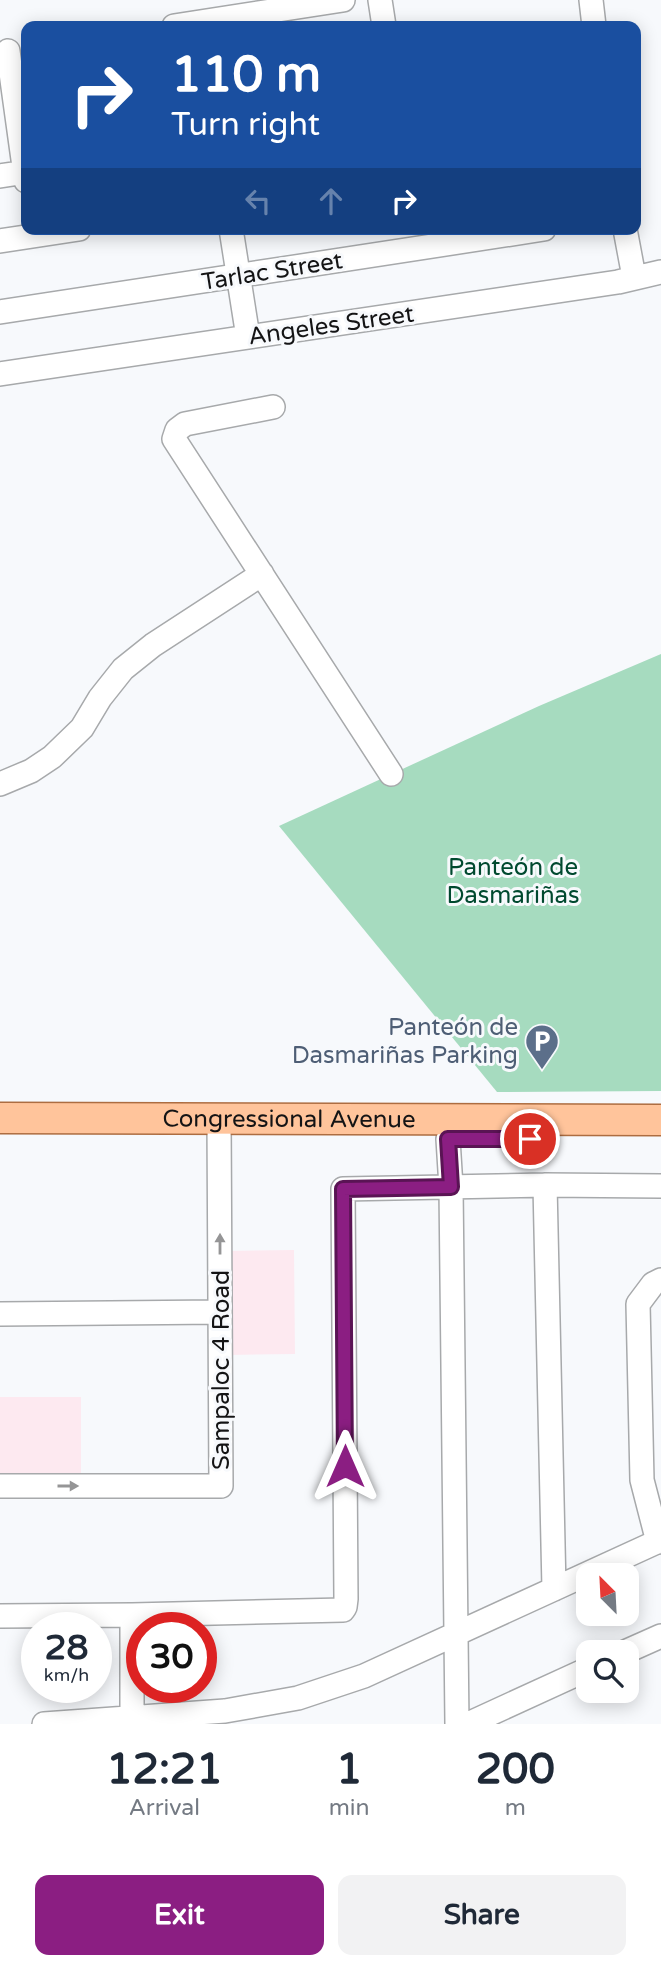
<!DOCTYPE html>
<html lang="en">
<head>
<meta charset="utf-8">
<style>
	:root { --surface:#fff; --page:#f2f2f3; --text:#1f2937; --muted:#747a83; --accent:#8b1e82 }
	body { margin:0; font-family:"Varela Round",sans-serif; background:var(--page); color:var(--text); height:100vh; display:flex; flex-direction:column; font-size:26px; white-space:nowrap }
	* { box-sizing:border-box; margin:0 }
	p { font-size:23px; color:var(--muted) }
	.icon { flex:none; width:38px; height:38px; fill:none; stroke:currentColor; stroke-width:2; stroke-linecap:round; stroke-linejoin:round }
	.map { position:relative; height:1724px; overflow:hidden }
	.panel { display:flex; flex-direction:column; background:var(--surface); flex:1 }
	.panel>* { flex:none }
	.guide { position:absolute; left:21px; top:21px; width:620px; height:214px; border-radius:14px; box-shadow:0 4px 18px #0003; background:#1a4fa0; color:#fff; overflow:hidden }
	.needle { width:46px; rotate:336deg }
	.fabs { position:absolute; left:576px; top:1563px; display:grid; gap:14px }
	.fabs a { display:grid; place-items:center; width:63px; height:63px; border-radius:14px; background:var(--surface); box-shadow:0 4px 18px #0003; font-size:35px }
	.speed { position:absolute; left:21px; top:1612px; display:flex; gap:14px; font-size:35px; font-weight:700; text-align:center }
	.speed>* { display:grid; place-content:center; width:91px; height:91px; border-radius:50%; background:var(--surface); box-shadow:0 4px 18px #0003; line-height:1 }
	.speed small { font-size:18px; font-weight:400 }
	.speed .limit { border:10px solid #d22; background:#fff; color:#111 }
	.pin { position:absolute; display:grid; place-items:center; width:60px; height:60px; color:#fff; margin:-30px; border:4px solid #fff; border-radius:50%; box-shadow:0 2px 7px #0007 }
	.me { position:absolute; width:77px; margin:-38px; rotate:0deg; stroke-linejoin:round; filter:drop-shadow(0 0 5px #0008) }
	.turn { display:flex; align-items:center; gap:24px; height:147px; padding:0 35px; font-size:32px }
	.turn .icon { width:91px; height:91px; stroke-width:2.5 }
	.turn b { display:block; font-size:49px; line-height:60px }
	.lanes { display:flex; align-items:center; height:66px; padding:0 35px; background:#0003; justify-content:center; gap:35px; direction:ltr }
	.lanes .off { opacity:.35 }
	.eta { display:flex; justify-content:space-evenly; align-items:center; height:119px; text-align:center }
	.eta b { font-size:42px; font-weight:700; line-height:49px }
	.cta { display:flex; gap:14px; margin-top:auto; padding:14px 35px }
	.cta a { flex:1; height:80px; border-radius:14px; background:var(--accent); color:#fff; font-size:28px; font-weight:700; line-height:80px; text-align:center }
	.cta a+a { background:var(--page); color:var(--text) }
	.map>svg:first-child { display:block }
	.industrial { fill:#fde9f0 }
	.green { fill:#a6dbbf }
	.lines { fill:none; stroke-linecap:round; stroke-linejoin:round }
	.minor-casing { stroke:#a7a9ab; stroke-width:26 }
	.major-casing { stroke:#ad6d41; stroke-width:33 }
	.minor { stroke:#fff; stroke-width:23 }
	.major { stroke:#ffc49b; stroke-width:30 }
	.oneway { fill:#959596 }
	.route-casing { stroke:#5a1454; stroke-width:18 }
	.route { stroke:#8b1e82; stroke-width:12 }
	.labels { text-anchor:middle; stroke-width:6; stroke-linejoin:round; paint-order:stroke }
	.street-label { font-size:24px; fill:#141415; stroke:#f7f9fc }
	.park-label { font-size:24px; fill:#00492f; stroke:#f7f9fc }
	.service-label { font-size:24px; fill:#4e5e75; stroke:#f7f9fc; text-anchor:end }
</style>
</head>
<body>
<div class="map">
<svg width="661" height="1724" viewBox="0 0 661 1724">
	<rect width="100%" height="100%" fill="#f7f9fc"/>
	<path class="industrial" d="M 294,1250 L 295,1354 L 228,1355 L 228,1251 Z
		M 0,1397 L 81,1397 L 81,1473 L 0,1473 Z"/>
	<path class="green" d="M 661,654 L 661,1091 L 497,1092 L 279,826 L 539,706 Z"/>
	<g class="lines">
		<g class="minor-casing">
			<path id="minor" d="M 380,0 L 384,26
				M 591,0 L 594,26
				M 174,26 L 343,0
				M 8,51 L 26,181
				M 0,176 L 26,172
				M 231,229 L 248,337
				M 625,229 L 634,277
				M 0,241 L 79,229
				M 0,312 L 544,229
				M 0,374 L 618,282 L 661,272
				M 273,407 L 185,424 L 177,430 L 174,439 L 391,774
				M 0,784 L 31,771 L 52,757 L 82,728 L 100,698 L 123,669 L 153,645 L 262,574
				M 448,1139 L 451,1187 L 457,1724
				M 545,1185 L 554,1589
				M 0,1314 L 220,1312
				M 0,1486 L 221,1486 L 219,1118
				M 658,1542 L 642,1480 L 638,1304 L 653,1284 L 661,1280
				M 0,1616 L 132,1615 L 343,1610 L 345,1607 L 346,1599 L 343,1189 L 545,1185 L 661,1186
				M 625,1652 L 661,1636
				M 44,1724 L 225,1711 L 298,1698 L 364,1676 L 661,1540
				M 132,1724 L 132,1615
				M 468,1724 L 588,1669"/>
		</g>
		<g class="major-casing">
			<g id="major">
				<path id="s1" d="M 0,1118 L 661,1120"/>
			</g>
		</g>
		<use href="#minor" class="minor"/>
		<use href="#major" class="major"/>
	</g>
	<defs><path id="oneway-solid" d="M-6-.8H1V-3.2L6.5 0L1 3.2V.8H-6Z" transform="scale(1.75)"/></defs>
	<g class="oneway">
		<use href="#oneway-solid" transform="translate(220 1244) rotate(-90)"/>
		<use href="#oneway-solid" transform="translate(68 1486)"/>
	</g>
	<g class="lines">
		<g class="route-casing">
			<path id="route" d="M 345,1466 L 343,1189 L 451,1187 L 448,1139 L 530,1139"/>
		</g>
		<use href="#route" class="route"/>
	</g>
	<defs>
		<g id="parking-pin" transform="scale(1.75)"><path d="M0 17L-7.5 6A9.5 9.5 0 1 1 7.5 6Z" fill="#5c6f8a" stroke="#f7f9fc"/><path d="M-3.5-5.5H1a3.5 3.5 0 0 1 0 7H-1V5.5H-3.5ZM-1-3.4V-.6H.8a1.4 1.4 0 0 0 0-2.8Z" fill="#fff"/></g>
	</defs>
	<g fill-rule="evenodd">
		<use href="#parking-pin" x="542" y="1041"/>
	</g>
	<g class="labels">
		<g class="street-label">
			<text transform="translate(272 271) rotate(-9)" y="8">Tarlac Street</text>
			<text transform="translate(331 325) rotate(-8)" y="8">Angeles Street</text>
			<text dy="8" stroke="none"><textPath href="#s1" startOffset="289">Congressional Avenue</textPath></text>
			<text transform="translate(221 1370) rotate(-90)" y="8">Sampaloc 4 Road</text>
		</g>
		<g class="park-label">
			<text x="513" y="875">Panteón de<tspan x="513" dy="28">Dasmariñas</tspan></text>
		</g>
		<g class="service-label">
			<text x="518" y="1035">Panteón de<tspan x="518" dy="28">Dasmariñas Parking</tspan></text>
		</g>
	</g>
</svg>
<div class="fabs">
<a><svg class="needle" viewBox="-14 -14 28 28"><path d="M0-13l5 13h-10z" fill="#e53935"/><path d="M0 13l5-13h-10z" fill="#747a83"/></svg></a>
<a><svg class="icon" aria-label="search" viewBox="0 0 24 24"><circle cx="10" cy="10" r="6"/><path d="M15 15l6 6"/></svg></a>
</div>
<div class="speed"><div>28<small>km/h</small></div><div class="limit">30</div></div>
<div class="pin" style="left:530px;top:1139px;background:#d93025"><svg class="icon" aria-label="arrive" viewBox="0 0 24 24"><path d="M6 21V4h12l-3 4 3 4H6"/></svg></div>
<svg class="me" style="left:345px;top:1466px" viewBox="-20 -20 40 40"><path d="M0-17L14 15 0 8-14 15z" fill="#8b1e82" stroke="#fff" stroke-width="4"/></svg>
<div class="guide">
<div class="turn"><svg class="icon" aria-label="right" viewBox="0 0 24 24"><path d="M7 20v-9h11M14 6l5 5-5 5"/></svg><div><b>110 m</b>Turn right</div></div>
<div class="lanes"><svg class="icon off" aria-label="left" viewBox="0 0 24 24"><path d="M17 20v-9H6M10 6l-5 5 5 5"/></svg><svg class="icon off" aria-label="ahead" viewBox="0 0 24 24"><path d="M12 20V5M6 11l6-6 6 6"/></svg><svg class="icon" aria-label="right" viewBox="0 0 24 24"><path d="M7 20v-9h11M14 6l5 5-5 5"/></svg></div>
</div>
</div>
<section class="panel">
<div class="eta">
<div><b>12:21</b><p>Arrival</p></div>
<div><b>1</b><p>min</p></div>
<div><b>200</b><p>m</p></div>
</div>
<div class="cta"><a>Exit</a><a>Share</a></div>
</section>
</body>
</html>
